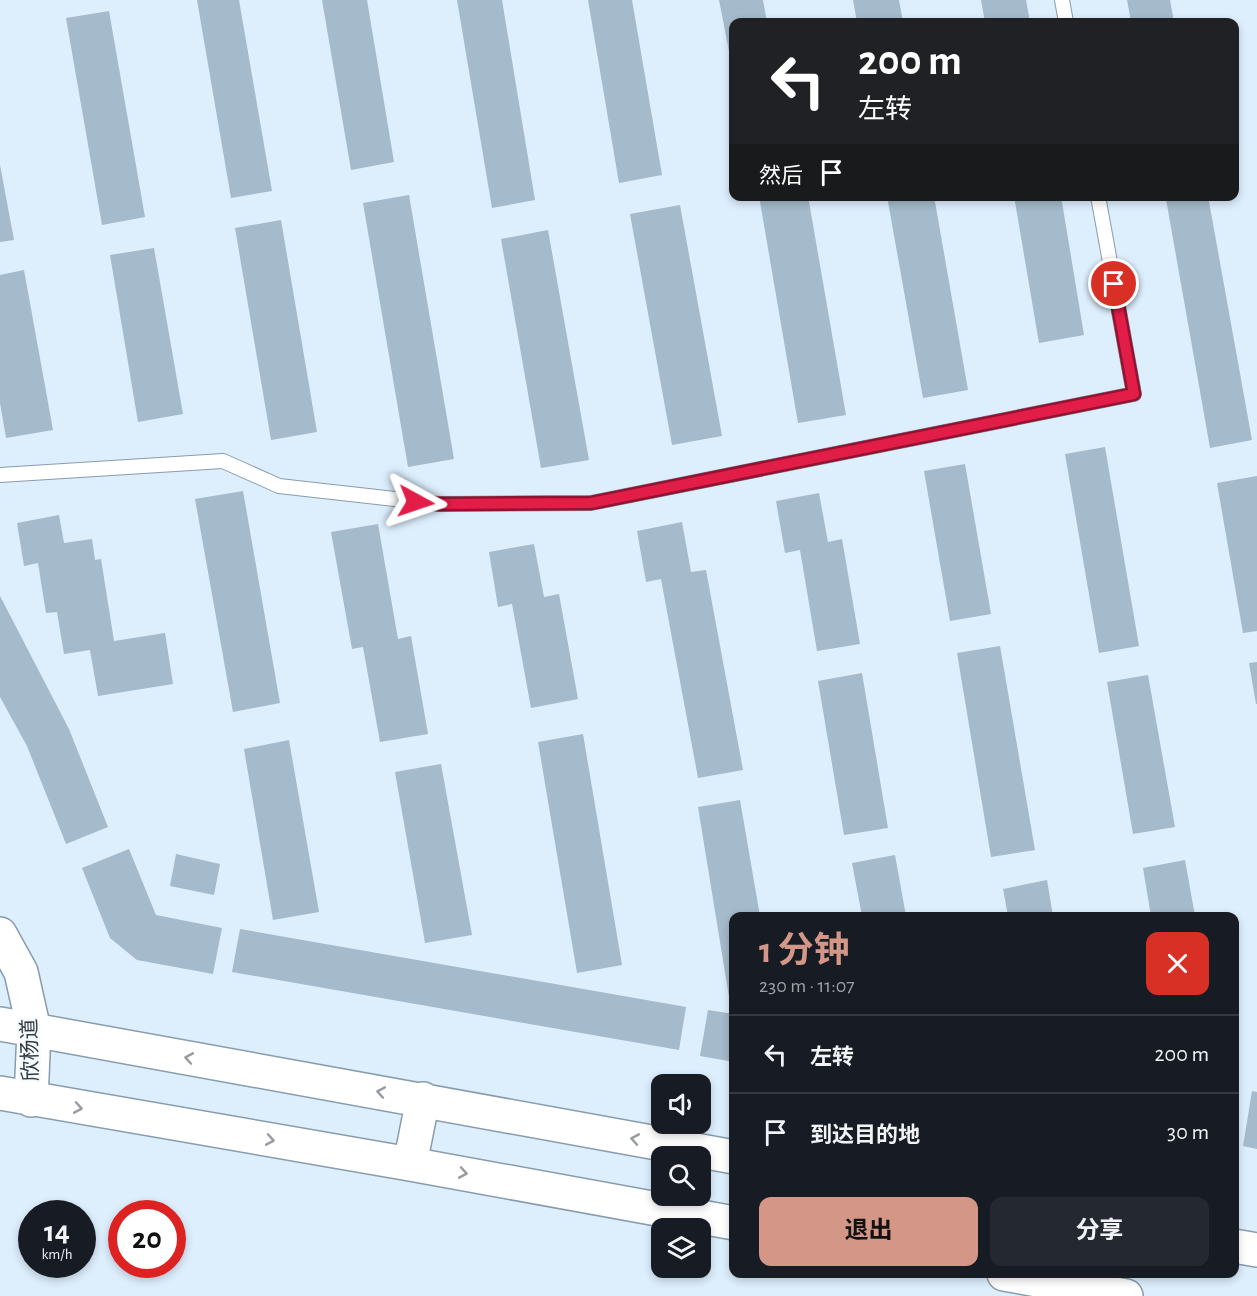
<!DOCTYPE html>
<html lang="zh">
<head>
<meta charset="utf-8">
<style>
	:root { --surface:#171b24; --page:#242831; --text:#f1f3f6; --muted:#9ea1a6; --line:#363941; --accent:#d49687 }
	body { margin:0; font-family:"Alegreya Sans","Noto Sans SC",sans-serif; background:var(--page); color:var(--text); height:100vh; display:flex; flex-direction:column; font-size:22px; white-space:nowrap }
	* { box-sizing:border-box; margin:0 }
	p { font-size:20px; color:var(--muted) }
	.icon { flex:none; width:33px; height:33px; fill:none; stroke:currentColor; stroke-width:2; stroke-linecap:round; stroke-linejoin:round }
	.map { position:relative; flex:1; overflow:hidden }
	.side { position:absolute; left:729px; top:912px; width:510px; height:366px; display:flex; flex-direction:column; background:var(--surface); border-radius:12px; box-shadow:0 3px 9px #0003 }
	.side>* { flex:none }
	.hud { position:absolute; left:729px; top:18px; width:510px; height:183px; border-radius:12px; box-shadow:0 3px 9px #0003; background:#202124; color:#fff; overflow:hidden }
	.controls { position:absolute; left:651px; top:1074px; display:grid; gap:12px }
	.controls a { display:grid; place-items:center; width:60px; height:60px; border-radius:12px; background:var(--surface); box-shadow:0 3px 9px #0003; font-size:30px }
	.speed { position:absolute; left:18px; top:1200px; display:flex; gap:12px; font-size:30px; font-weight:700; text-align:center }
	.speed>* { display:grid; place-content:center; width:78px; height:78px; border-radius:50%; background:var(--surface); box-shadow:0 3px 9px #0003; line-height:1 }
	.speed small { font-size:15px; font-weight:400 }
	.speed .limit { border:9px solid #d22; background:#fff; color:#111 }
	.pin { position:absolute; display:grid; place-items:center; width:51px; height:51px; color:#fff; margin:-26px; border:3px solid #fff; border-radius:50%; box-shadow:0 2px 6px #0007 }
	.me { position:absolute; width:66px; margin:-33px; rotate:95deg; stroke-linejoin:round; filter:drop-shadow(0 0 4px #0008) }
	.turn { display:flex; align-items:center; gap:21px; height:126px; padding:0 30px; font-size:27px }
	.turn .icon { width:78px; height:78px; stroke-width:2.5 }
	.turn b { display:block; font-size:42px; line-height:51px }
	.then { display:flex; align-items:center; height:57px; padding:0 30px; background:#0003; gap:12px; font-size:22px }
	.round { display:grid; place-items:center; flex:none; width:63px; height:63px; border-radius:12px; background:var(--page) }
	.overview { display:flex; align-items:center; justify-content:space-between; height:102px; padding:0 30px }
	h1 { font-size:36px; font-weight:700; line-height:45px; color:var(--accent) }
	.action { display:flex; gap:12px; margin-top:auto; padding:12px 30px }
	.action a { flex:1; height:69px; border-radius:12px; background:var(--accent); color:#111; font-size:24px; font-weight:700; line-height:69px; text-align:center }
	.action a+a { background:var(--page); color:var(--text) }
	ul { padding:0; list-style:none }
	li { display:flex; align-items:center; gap:18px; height:78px; padding:0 30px; border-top:2px solid var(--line) }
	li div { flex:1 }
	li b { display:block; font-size:22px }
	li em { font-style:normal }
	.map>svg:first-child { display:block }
	.building { fill:#a5bacb }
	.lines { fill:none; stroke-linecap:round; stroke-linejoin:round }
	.lane-casing { stroke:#889cad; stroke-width:16 }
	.secondary-casing { stroke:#889cad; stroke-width:36 }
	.lane { stroke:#fff; stroke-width:14 }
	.secondary { stroke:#fff; stroke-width:33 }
	.oneway { stroke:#989ca0 }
	.route-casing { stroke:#92132f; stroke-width:15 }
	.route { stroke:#e11d48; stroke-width:10 }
	.labels { text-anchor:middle; stroke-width:4.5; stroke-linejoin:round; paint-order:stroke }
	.street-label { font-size:21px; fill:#323a41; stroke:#f5fafd }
</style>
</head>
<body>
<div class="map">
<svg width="1257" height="1296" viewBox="0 0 1257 1296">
	<rect width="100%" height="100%" fill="#ddeefd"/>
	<path class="building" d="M 197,0 L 239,0 L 272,191 L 231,198 Z
		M 322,0 L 367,0 L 394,162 L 351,170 Z
		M 457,0 L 502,0 L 535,200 L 492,208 Z
		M 588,0 L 632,0 L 662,175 L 619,183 Z
		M 719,0 L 763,0 L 767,22 L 734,22 L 734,77 Z
		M 853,0 L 899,0 L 903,22 L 857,22 Z
		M 981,0 L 1026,0 L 1030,22 L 985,22 Z
		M 1127,0 L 1170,0 L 1174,22 L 1131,22 Z
		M 109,11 L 145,217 L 102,225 L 66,18 Z
		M 0,165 L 14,240 L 0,242 Z
		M 409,195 L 454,459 L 408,467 L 363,203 Z
		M 759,196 L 808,196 L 846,415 L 798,423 Z
		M 887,196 L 934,196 L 968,390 L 923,398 Z
		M 1014,196 L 1061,196 L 1084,335 L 1039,343 Z
		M 1177,196 L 1208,196 L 1252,440 L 1210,448 L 1166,199 Z
		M 680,205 L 722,436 L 672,445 L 630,214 Z
		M 281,220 L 317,432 L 271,440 L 235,228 Z
		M 548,230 L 589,460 L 541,468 L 501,239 Z
		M 154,248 L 183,414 L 138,422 L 110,255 Z
		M 24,270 L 53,430 L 6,438 L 0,403 L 0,275 Z
		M 1105,447 L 1139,646 L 1099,653 L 1065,454 Z
		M 965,464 L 991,614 L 950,621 L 924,471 Z
		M 1257,476 L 1257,631 L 1243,633 L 1217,483 Z
		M 243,491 L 280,703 L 233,712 L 195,499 Z
		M 819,493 L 828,542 L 842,539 L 860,644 L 817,651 L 800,550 L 785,553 L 776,501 Z
		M 59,515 L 64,543 L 92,539 L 95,560 L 101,559 L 114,641 L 165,633 L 173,684 L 98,696 L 90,650 L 64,654 L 57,612 L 46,613 L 38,563 L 24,566 L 17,523 Z
		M 682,522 L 691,572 L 706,570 L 743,770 L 698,778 L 661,579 L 646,582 L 637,531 Z
		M 378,524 L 398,639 L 411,636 L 428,734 L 380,742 L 363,647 L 352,649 L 331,532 Z
		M 534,544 L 544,597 L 559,594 L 578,699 L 531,708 L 512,604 L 498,607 L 489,552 Z
		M 0,596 L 69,729 L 108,827 L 66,844 L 27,746 L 0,697 Z
		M 1000,646 L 1035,850 L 991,857 L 957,653 Z
		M 1257,662 L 1257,704 L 1256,704 L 1249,663 Z
		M 862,673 L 888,828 L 844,835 L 818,681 Z
		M 1148,675 L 1175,827 L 1133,834 L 1107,682 Z
		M 583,734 L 622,965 L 577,973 L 538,742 Z
		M 289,740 L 319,912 L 273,920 L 244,749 Z
		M 441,764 L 472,935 L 425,943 L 395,772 Z
		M 740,800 L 760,916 L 734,916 L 734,996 L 729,997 L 698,807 Z
		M 129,849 L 156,915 L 222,928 L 213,974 L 137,960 L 110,938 L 82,868 Z
		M 176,854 L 220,864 L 214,895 L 170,886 Z
		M 895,855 L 906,916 L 862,916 L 852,863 Z
		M 1185,860 L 1195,916 L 1151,916 L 1143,868 Z
		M 1047,880 L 1053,916 L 1008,916 L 1003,889 Z
		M 240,929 L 686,1007 L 679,1050 L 232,972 Z
		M 708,1010 L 734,1014 L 734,1062 L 700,1056 Z
		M 1252,1091 L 1257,1092 L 1257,1149 L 1243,1146 Z"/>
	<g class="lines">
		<g class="lane-casing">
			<path id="lane" d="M 1062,0 L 1066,22
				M 0,475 L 223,461 L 279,486 L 439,504 L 591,503 L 1134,394 L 1098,196"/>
		</g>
		<g class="secondary-casing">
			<path id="secondary" d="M 0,934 L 21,972 L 34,1030 L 31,1100
				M 0,1024 L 734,1157
				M 0,1093 L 410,1164 L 734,1223
				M 410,1164 L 423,1099
				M 1234,1246 L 1257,1250
				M 1004,1274 L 1126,1296"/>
		</g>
		<use href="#lane" class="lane"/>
		<use href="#secondary" class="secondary"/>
	</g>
	<defs><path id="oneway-chevron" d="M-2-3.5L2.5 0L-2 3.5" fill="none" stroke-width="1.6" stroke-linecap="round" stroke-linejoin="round" transform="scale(1.5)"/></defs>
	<g class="oneway">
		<use href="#oneway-chevron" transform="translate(189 1058) rotate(-170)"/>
		<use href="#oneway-chevron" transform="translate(381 1092) rotate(-170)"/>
		<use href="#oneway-chevron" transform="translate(78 1108) rotate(10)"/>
		<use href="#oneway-chevron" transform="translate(635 1139) rotate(-170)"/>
		<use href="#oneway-chevron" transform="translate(270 1140) rotate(10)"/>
		<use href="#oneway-chevron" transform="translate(463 1173) rotate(10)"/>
	</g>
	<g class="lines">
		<g class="route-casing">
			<path id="route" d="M 416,502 L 439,504 L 591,503 L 1134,394 L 1114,284"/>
		</g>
		<use href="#route" class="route"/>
	</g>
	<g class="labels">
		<g class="street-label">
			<text transform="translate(30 1050) rotate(-92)" y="7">欣杨道</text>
		</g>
	</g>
</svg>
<div class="controls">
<a><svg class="icon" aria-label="sound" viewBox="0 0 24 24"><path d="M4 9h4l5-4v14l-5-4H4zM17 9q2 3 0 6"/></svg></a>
<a><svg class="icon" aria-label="search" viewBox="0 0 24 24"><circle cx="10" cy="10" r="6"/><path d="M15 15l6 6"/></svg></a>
<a><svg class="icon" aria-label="layers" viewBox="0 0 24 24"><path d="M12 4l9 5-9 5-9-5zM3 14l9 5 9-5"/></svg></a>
</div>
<div class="speed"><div>14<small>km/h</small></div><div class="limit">20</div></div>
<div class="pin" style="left:1114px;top:284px;background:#d93025"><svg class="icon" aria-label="arrive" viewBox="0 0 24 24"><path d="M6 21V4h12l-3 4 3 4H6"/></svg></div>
<svg class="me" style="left:416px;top:502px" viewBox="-20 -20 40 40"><path d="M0-17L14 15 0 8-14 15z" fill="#e11d48" stroke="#fff" stroke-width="4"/></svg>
<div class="hud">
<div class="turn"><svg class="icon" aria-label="left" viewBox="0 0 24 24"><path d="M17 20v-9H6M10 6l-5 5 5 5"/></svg><div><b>200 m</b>左转</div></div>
<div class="then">然后<svg class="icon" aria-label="arrive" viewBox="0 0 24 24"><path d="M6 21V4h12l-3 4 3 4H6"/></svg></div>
</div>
<section class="side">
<div class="overview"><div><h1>1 分钟</h1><p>230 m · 11:07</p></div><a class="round" style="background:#d93025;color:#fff"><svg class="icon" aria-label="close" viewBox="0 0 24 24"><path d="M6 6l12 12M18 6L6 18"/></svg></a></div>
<ul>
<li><svg class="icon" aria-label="left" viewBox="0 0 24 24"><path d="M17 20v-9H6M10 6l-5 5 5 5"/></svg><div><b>左转</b></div><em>200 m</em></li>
<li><svg class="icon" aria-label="arrive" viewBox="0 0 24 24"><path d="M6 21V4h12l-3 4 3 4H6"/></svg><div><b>到达目的地</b></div><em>30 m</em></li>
</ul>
<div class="action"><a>退出</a><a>分享</a></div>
</section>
</div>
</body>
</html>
